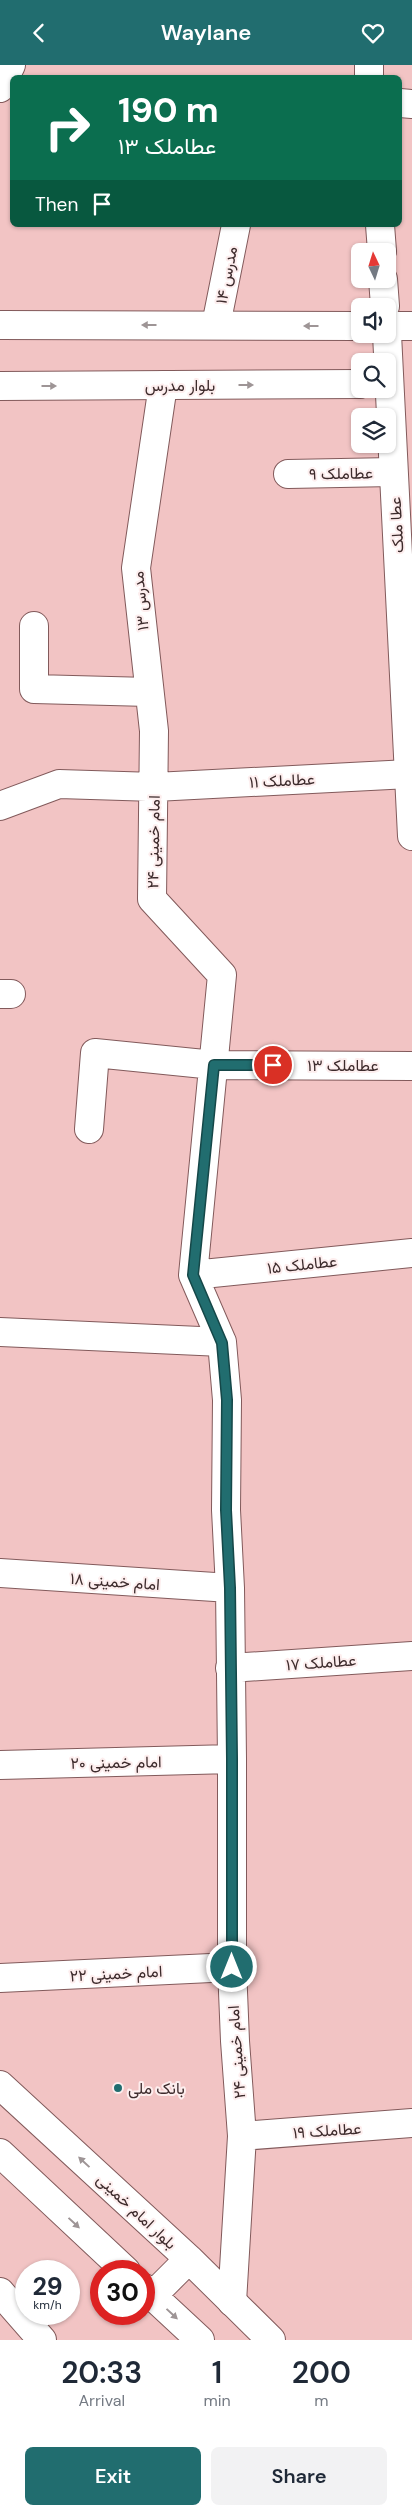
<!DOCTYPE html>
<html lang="en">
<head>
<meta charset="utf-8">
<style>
	:root { --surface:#fff; --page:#f2f2f3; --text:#1f2937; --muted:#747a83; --accent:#216d6f }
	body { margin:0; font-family:"DM Sans",Vazirmatn,sans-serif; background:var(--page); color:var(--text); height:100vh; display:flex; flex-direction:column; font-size:19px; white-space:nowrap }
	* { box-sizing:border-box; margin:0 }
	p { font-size:16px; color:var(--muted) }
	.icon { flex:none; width:28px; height:28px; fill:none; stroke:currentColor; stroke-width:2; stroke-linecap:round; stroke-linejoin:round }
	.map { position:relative; height:2275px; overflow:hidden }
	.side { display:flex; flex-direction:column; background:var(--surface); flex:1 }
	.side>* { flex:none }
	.banner { position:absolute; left:10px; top:10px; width:392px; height:152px; border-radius:8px; box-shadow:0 1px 4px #0004; background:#0b6e4f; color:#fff; overflow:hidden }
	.needle { width:32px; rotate:356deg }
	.buttons { position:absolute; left:351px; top:178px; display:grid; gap:10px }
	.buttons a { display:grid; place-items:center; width:45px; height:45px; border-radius:8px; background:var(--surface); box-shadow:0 1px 4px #0004; font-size:25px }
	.speed { position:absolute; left:15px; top:2195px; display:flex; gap:10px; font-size:25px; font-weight:700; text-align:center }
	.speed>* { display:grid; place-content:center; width:65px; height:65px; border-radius:50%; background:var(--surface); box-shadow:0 1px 4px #0004; line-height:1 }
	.speed small { font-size:12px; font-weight:400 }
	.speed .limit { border:8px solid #d22; background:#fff; color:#111 }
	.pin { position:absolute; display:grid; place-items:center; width:42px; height:42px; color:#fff; margin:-21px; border:2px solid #fff; border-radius:50%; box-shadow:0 1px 5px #0007 }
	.me { position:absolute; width:55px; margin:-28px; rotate:0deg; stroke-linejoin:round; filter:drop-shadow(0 0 4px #0008) }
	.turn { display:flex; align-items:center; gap:18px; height:105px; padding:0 25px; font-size:22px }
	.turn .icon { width:65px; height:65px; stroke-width:2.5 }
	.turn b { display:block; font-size:35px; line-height:42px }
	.then { display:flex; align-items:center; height:48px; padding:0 25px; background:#0003; gap:10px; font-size:19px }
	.eta { display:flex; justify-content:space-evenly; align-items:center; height:85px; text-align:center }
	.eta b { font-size:30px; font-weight:600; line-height:35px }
	.button { display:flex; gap:10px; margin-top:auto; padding:10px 25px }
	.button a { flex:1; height:58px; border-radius:8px; background:var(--accent); color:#fff; font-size:20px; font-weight:600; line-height:58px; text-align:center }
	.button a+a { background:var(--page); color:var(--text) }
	header { display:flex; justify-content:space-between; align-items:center; height:65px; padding:0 25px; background:var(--accent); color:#fff; font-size:22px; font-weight:600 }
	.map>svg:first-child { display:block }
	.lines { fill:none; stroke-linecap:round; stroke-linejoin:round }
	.minor-casing { stroke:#825a5b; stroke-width:30 }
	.secondary-casing { stroke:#825a5b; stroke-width:30 }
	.minor { stroke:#fff; stroke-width:28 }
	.secondary { stroke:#fff; stroke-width:28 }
	.oneway { fill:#9e9596 }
	.route-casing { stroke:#154748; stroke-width:12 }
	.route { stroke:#216d6f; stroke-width:9 }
	.poi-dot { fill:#216d6f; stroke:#fdeeee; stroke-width:2 }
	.labels { text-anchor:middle; stroke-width:4; stroke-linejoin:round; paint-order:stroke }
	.street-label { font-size:16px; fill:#3d2b2c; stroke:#fdeeee }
	.poi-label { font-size:16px; fill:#3d2b2c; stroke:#fdeeee; text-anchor:start }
</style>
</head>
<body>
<header><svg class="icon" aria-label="back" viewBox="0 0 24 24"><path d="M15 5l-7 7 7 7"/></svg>Waylane<svg class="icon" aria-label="heart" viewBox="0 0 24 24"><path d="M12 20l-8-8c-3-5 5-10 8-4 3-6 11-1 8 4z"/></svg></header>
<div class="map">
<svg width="412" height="2275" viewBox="0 0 412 2275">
	<rect width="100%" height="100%" fill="#f2c4c4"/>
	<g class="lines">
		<g class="minor-casing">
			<path id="minor" d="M 0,23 L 11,0
				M 400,38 L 412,39
				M 216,260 L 236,160
				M 163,320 L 136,503 L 154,666 L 152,834 L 222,910 L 193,1210 L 222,1277 L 227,1335 L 226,1445 L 230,1523 L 232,1694 L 232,1902 L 235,1976 L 242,2071 L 232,2237
				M 288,409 L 393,407
				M 34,561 L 34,624 L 149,627
				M 0,741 L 59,719 L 155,722 L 409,709
				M 0,929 L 11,929
				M 89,1064 L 95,988 L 214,1000 L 412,1001
				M 193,1210 L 412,1188
				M 0,1267 L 222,1277
				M 0,1508 L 230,1523
				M 230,1603 L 412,1591
				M 0,1700 L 232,1694
				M 0,1913 L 232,1902
				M 242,2071 L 412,2058
				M 0,2227 L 42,2275"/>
		</g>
		<g class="secondary-casing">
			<path id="secondary" d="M 369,0 L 369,12
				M 380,160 L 382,186
				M 383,214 L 385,241
				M 0,260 L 360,261
				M 388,261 L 412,261
				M 387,269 L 412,771
				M 0,321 L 360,319
				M 0,2020 L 189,2194 L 271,2275
				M 0,2088 L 126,2206
				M 144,2223 L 200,2275
				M 152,2231 L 189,2194"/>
		</g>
		<use href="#minor" class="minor"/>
		<use href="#secondary" class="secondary"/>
	</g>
	<defs><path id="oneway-solid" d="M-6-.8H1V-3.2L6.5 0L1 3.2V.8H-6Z" transform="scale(1.25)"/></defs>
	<g class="oneway">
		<use href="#oneway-solid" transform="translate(149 260) rotate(-180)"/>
		<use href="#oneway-solid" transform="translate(311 261) rotate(-180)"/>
		<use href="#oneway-solid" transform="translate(246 320)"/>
		<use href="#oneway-solid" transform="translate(49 321)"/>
		<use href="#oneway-solid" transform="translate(84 2097) rotate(-137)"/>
		<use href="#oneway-solid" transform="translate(74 2158) rotate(43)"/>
		<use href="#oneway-solid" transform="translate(172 2249) rotate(43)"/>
	</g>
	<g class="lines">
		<g class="route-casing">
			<path id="route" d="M 232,1902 L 232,1694 L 230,1523 L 226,1445 L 227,1335 L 222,1278 L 193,1210 L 214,1000 L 273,1000"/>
		</g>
		<use href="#route" class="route"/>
	</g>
	<circle class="poi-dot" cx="118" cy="2023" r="5"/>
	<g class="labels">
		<g class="street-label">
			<text transform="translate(226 210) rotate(-79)" y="6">مدرس ۱۴</text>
			<text x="180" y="326">بلوار مدرس</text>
			<text transform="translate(341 408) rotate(-1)" y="6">عطاملک ۹</text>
			<text transform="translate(396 460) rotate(-93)" y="6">عطا ملک</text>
			<text transform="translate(140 536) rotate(-95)" y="6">مدرس ۱۳</text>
			<text transform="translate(282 715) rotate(-3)" y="6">عطاملک ۱۱</text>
			<text transform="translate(153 777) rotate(-89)" y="6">امام خمینی ۲۴</text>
			<text x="343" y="1006">عطاملک ۱۳</text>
			<text transform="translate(302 1199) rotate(-6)" y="6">عطاملک ۱۵</text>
			<text transform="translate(115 1516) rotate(4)" y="6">امام خمینی ۱۸</text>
			<text transform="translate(321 1597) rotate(-4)" y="6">عطاملک ۱۷</text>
			<text transform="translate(116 1697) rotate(-1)" y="6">امام خمینی ۲۰</text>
			<text transform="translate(116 1908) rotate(-3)" y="6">امام خمینی ۲۲</text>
			<text transform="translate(236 1987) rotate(-94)" y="6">امام خمینی ۲۴</text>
			<text transform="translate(327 2065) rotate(-4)" y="6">عطاملک ۱۹</text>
			<text transform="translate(137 2146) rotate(43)" y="6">بلوار امام خمینی</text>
		</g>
		<g class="poi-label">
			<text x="128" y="2029">بانک ملی</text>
		</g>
	</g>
</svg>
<div class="buttons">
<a><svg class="needle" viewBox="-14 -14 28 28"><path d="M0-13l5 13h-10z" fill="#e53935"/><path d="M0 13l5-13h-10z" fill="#747a83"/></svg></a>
<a><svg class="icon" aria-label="sound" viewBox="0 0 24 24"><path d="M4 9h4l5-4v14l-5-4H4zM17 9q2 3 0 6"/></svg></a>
<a><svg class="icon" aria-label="search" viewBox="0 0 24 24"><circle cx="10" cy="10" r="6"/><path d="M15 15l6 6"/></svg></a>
<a><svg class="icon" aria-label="layers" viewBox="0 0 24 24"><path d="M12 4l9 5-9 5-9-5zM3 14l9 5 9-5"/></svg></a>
</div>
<div class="speed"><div>29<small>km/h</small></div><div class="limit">30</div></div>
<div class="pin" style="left:273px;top:1000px;background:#d93025"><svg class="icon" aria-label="arrive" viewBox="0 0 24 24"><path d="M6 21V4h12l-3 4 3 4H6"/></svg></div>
<svg class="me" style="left:232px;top:1902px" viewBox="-20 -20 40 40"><circle r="17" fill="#216d6f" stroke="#fff" stroke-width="3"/><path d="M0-11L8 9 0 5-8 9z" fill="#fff"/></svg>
<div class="banner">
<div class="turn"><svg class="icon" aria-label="right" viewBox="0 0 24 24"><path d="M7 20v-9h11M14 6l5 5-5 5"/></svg><div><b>190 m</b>عطاملک ۱۳</div></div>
<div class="then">Then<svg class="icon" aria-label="arrive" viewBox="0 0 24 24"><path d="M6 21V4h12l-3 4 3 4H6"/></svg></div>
</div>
</div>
<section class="side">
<div class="eta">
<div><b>20:33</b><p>Arrival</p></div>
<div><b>1</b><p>min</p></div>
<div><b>200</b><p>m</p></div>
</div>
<div class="button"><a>Exit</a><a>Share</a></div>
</section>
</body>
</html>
